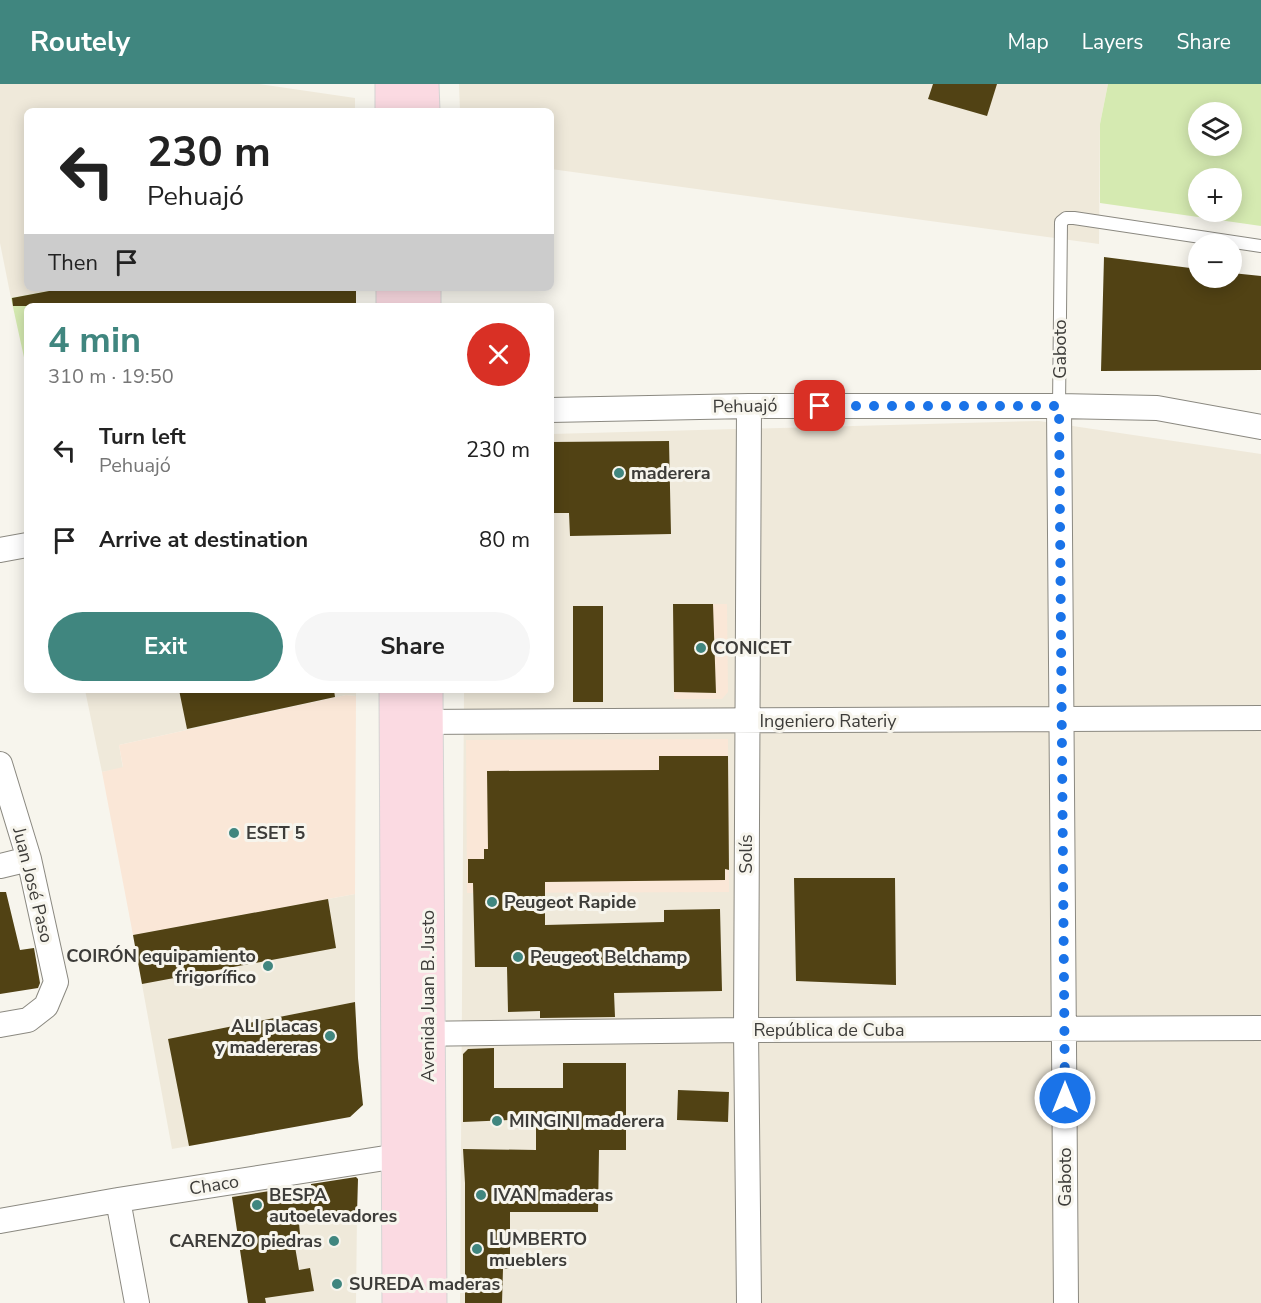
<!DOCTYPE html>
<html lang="en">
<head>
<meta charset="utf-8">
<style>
	:root { --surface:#fff; --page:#f6f6f6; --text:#222; --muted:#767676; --accent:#40867f }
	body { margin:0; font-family:"Nunito Sans",sans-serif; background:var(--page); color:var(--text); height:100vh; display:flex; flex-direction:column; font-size:22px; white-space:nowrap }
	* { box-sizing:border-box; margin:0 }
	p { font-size:20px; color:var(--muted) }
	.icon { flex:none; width:33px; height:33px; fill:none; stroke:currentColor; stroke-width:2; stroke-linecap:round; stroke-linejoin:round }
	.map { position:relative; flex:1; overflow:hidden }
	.panel { position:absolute; left:24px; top:219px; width:530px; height:390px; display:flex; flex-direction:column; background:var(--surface); border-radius:9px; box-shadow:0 3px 15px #0003 }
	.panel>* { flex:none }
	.guide { position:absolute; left:24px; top:24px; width:530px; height:183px; border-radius:9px; box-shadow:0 3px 15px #0003; background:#fff; color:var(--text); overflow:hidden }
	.fabs { position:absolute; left:1188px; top:18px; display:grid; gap:12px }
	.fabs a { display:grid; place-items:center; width:54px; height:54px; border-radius:50%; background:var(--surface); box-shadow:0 3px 15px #0003; font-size:30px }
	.pin { position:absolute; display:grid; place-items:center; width:51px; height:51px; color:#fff; margin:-26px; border-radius:12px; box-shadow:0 3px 9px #0006 }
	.me { position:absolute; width:66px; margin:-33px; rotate:0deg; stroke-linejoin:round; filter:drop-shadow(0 0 4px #0008) }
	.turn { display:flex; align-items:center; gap:21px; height:126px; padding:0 24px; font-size:27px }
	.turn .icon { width:78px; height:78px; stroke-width:2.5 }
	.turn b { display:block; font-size:42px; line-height:51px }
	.then { display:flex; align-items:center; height:57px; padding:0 24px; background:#0003; gap:12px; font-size:22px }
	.round { display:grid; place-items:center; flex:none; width:63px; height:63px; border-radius:32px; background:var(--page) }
	.head { display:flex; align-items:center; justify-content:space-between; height:102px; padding:0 24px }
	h1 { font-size:36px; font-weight:700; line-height:45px; color:var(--accent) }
	.button { display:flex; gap:12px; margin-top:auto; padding:12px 24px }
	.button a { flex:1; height:69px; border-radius:36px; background:var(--accent); color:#fff; font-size:24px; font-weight:700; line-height:69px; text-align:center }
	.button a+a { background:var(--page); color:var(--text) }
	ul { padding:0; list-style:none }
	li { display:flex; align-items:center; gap:18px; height:90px; padding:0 24px }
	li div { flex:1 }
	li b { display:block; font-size:22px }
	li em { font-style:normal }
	header { display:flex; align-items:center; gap:36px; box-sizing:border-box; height:84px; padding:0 30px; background:var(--accent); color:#fff }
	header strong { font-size:28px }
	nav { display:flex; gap:33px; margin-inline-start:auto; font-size:21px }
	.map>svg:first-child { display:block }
	.built { fill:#efe9da }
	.education { fill:#fae7d7 }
	.green { fill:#d5eab1; fill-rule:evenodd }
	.building { fill:#514214 }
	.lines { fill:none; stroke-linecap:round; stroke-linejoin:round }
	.lane-casing { stroke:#8b8981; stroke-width:14 }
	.street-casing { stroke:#8b8981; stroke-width:26 }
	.primary-casing { stroke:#d4d4d3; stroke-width:35 }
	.lane { stroke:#fff; stroke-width:12 }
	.street { stroke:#fff; stroke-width:24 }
	.primary { stroke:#fbdae2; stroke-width:33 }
	.route { stroke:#1a73e8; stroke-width:10; stroke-dasharray:0 18 }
	.poi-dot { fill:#40867f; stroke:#f7f5ed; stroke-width:2 }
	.labels { text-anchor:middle; stroke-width:6; stroke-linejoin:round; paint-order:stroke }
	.street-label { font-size:18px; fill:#3d3c39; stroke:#f7f5ed }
	.poi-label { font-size:18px; font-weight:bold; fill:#3d3c39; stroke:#f7f5ed; text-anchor:start }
</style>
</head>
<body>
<header>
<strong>Routely</strong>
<nav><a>Map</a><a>Layers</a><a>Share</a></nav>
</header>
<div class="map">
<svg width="1261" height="1219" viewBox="0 0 1261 1219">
	<rect width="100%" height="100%" fill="#f7f5ed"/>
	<path class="built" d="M 0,0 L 259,0 L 355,14 L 355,27 L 27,27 L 27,204 L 65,204 L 11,214 L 0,159 Z
		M 459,0 L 1108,0 L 1100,40 L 1099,160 L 551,85 L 550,27 L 460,27 Z
		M 1039,337 L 1261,370 L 1261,1219 L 460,1219 L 464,606 L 550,606 L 551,350 Z
		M 85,606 L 356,606 L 356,612 L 346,611 L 119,661 L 123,684 L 102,688 Z
		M 355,810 L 355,918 L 198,949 L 217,1057 L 172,1065 L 133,851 Z
		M 275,1100 L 282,1142 L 357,1130 L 356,1219 L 248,1219 L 231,1107 Z"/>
	<path class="education" d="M 673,520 L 727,520 L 728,608 L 722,615 L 674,615 Z
		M 346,611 L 356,612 L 355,810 L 133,851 L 102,688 L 123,683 L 119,661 Z
		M 728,655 L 729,808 L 467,809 L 466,656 Z"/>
	<path class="green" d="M 1108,0 L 1261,0 L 1261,142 L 1100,119 L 1100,40 ZM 1198,28 L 1232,28 L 1232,62 L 1198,62 ZM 1198,94 L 1232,94 L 1232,128 L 1198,128 Z
		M 65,204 L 27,222 L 27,287 L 11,214 Z"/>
	<path class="building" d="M 933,0 L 997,0 L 987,32 L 928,15 Z
		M 1104,173 L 1198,185 L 1198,194 L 1232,194 L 1232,189 L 1261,192 L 1261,286 L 1101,287 Z
		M 65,204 L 356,204 L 356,222 L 13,222 L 12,214 Z
		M 669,357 L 671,450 L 570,452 L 569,429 L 550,429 L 550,358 Z
		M 673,520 L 713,520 L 716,609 L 674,608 Z
		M 573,522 L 603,522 L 603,618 L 573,618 Z
		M 179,606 L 334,606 L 335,613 L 187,645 Z
		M 659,672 L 728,672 L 729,786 L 725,785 L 725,796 L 545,798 L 545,841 L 664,838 L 664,826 L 720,825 L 722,907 L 614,909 L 615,933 L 540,934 L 540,927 L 508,928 L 507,883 L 475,883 L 473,799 L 468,799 L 468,775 L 484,775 L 484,765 L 488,765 L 487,687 L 659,686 Z
		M 794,794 L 895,794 L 896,901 L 796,897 Z
		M 0,808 L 6,808 L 20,866 L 34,864 L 40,899 L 38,904 L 0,910 Z
		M 328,815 L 336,864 L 142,900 L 133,851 Z
		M 355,918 L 358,974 L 363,1021 L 350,1033 L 189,1062 L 168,955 Z
		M 494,964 L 494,1004 L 563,1004 L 563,979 L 626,979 L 626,1066 L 599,1066 L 598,1128 L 510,1128 L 510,1185 L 503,1185 L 502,1219 L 465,1219 L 465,1099 L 463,1065 L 536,1066 L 536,1035 L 463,1038 L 463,970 L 468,965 Z
		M 678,1006 L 729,1008 L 728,1038 L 677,1036 Z
		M 356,1093 L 358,1095 L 357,1130 L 299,1139 L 300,1150 L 293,1151 L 299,1186 L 310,1184 L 314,1207 L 265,1214 L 266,1219 L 248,1219 L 232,1113 L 276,1106 L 276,1109 L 311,1104 L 311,1100 Z"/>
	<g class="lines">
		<g class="lane-casing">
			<path id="lane" d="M 1059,322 L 1061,138 L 1066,134 L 1074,134 L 1261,162"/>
		</g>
		<g class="street-casing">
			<path id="street" d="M 749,322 L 746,946 L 749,1219
				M 1059,322 L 1066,1219
				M 550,326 L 749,322 L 1059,322 L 1157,324 L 1261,343
				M 0,466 L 27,461
				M 411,638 L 1261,634
				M 0,680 L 29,775 L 56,898 L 46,922 L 28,936 L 0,941
				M 0,782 L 29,775
				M 411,950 L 746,946 L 1261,944
				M 118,1116 L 137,1219
				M 0,1137 L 118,1116 L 398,1072 L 415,1072"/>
		</g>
		<g class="primary-casing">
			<path id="primary" d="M 392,0 L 392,27
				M 422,0 L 423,27
				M 393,204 L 393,222
				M 424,204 L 424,222
				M 396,606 L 399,1219
				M 426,606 L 430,1219"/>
		</g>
		<use href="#lane" class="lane"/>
		<use href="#street" class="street"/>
		<use href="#primary" class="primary"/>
	</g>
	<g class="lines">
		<path class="route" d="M 820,322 L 1059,322 L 1065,1014"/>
	</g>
	<g class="poi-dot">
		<circle cx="619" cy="389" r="6"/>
		<circle cx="701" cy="564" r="6"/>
		<circle cx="234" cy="749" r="6"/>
		<circle cx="492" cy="818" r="6"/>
		<circle cx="518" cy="873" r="6"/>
		<circle cx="268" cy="882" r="6"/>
		<circle cx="330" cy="952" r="6"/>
		<circle cx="497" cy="1037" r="6"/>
		<circle cx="481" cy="1111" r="6"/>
		<circle cx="257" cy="1121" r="6"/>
		<circle cx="334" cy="1157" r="6"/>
		<circle cx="477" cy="1165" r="6"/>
		<circle cx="337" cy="1200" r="6"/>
	</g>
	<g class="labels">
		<g class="street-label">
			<text transform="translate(1060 265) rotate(-90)" y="6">Gaboto</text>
			<text transform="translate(745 322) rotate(-1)" y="6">Pehuajó</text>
			<text x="828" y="643">Ingeniero Rateriy</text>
			<text transform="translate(746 770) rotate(-90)" y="6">Solís</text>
			<text transform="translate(33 801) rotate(76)" y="6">Juan José Paso</text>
			<text transform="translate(428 912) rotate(-90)" y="6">Avenida Juan B. Justo</text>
			<text x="829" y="952">República de Cuba</text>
			<text transform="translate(1065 1093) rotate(-90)" y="6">Gaboto</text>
			<text transform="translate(214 1101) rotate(-9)" y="6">Chaco</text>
		</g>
		<g class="poi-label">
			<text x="631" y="395">maderera</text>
			<text x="713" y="570">CONICET</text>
			<text x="246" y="755">ESET 5</text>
			<text x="504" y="824">Peugeot Rapide</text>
			<text x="256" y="878" text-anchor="end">COIRÓN equipamiento<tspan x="256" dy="21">frigorífico</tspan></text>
			<text x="530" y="879">Peugeot Belchamp</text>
			<text x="318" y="948" text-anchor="end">ALI placas<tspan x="318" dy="21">y madereras</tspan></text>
			<text x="509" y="1043">MINGINI maderera</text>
			<text x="269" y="1117">BESPA<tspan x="269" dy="21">autoelevadores</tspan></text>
			<text x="493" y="1117">IVAN maderas</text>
			<text x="489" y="1161">LUMBERTO<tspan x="489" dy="21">mueblers</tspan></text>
			<text x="322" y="1163" text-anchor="end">CARENZO piedras</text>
			<text x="349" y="1206">SUREDA maderas</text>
		</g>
	</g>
</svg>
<div class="fabs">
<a><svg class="icon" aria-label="layers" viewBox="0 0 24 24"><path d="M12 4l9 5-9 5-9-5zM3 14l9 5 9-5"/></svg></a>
<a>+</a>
<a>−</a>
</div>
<div class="pin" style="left:820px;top:322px;background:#d93025"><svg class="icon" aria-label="arrive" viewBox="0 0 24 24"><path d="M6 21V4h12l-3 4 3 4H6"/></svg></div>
<svg class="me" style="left:1065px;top:1014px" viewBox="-20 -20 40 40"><circle r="17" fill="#1a73e8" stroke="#fff" stroke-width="3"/><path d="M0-11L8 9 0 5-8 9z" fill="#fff"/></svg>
<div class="guide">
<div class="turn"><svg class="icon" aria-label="left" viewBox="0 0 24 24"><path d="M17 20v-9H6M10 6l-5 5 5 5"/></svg><div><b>230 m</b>Pehuajó</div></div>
<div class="then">Then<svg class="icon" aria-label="arrive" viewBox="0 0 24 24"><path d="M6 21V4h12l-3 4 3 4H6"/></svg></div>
</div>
<section class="panel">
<div class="head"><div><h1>4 min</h1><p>310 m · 19:50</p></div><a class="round" style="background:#d93025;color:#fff"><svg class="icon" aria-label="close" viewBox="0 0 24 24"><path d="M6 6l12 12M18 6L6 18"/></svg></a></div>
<ul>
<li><svg class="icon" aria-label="left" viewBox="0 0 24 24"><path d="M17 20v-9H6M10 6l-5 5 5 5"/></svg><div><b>Turn left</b><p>Pehuajó</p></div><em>230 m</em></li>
<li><svg class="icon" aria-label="arrive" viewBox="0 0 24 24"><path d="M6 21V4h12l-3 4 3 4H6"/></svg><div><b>Arrive at destination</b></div><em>80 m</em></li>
</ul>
<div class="button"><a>Exit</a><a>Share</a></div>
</section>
</div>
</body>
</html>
